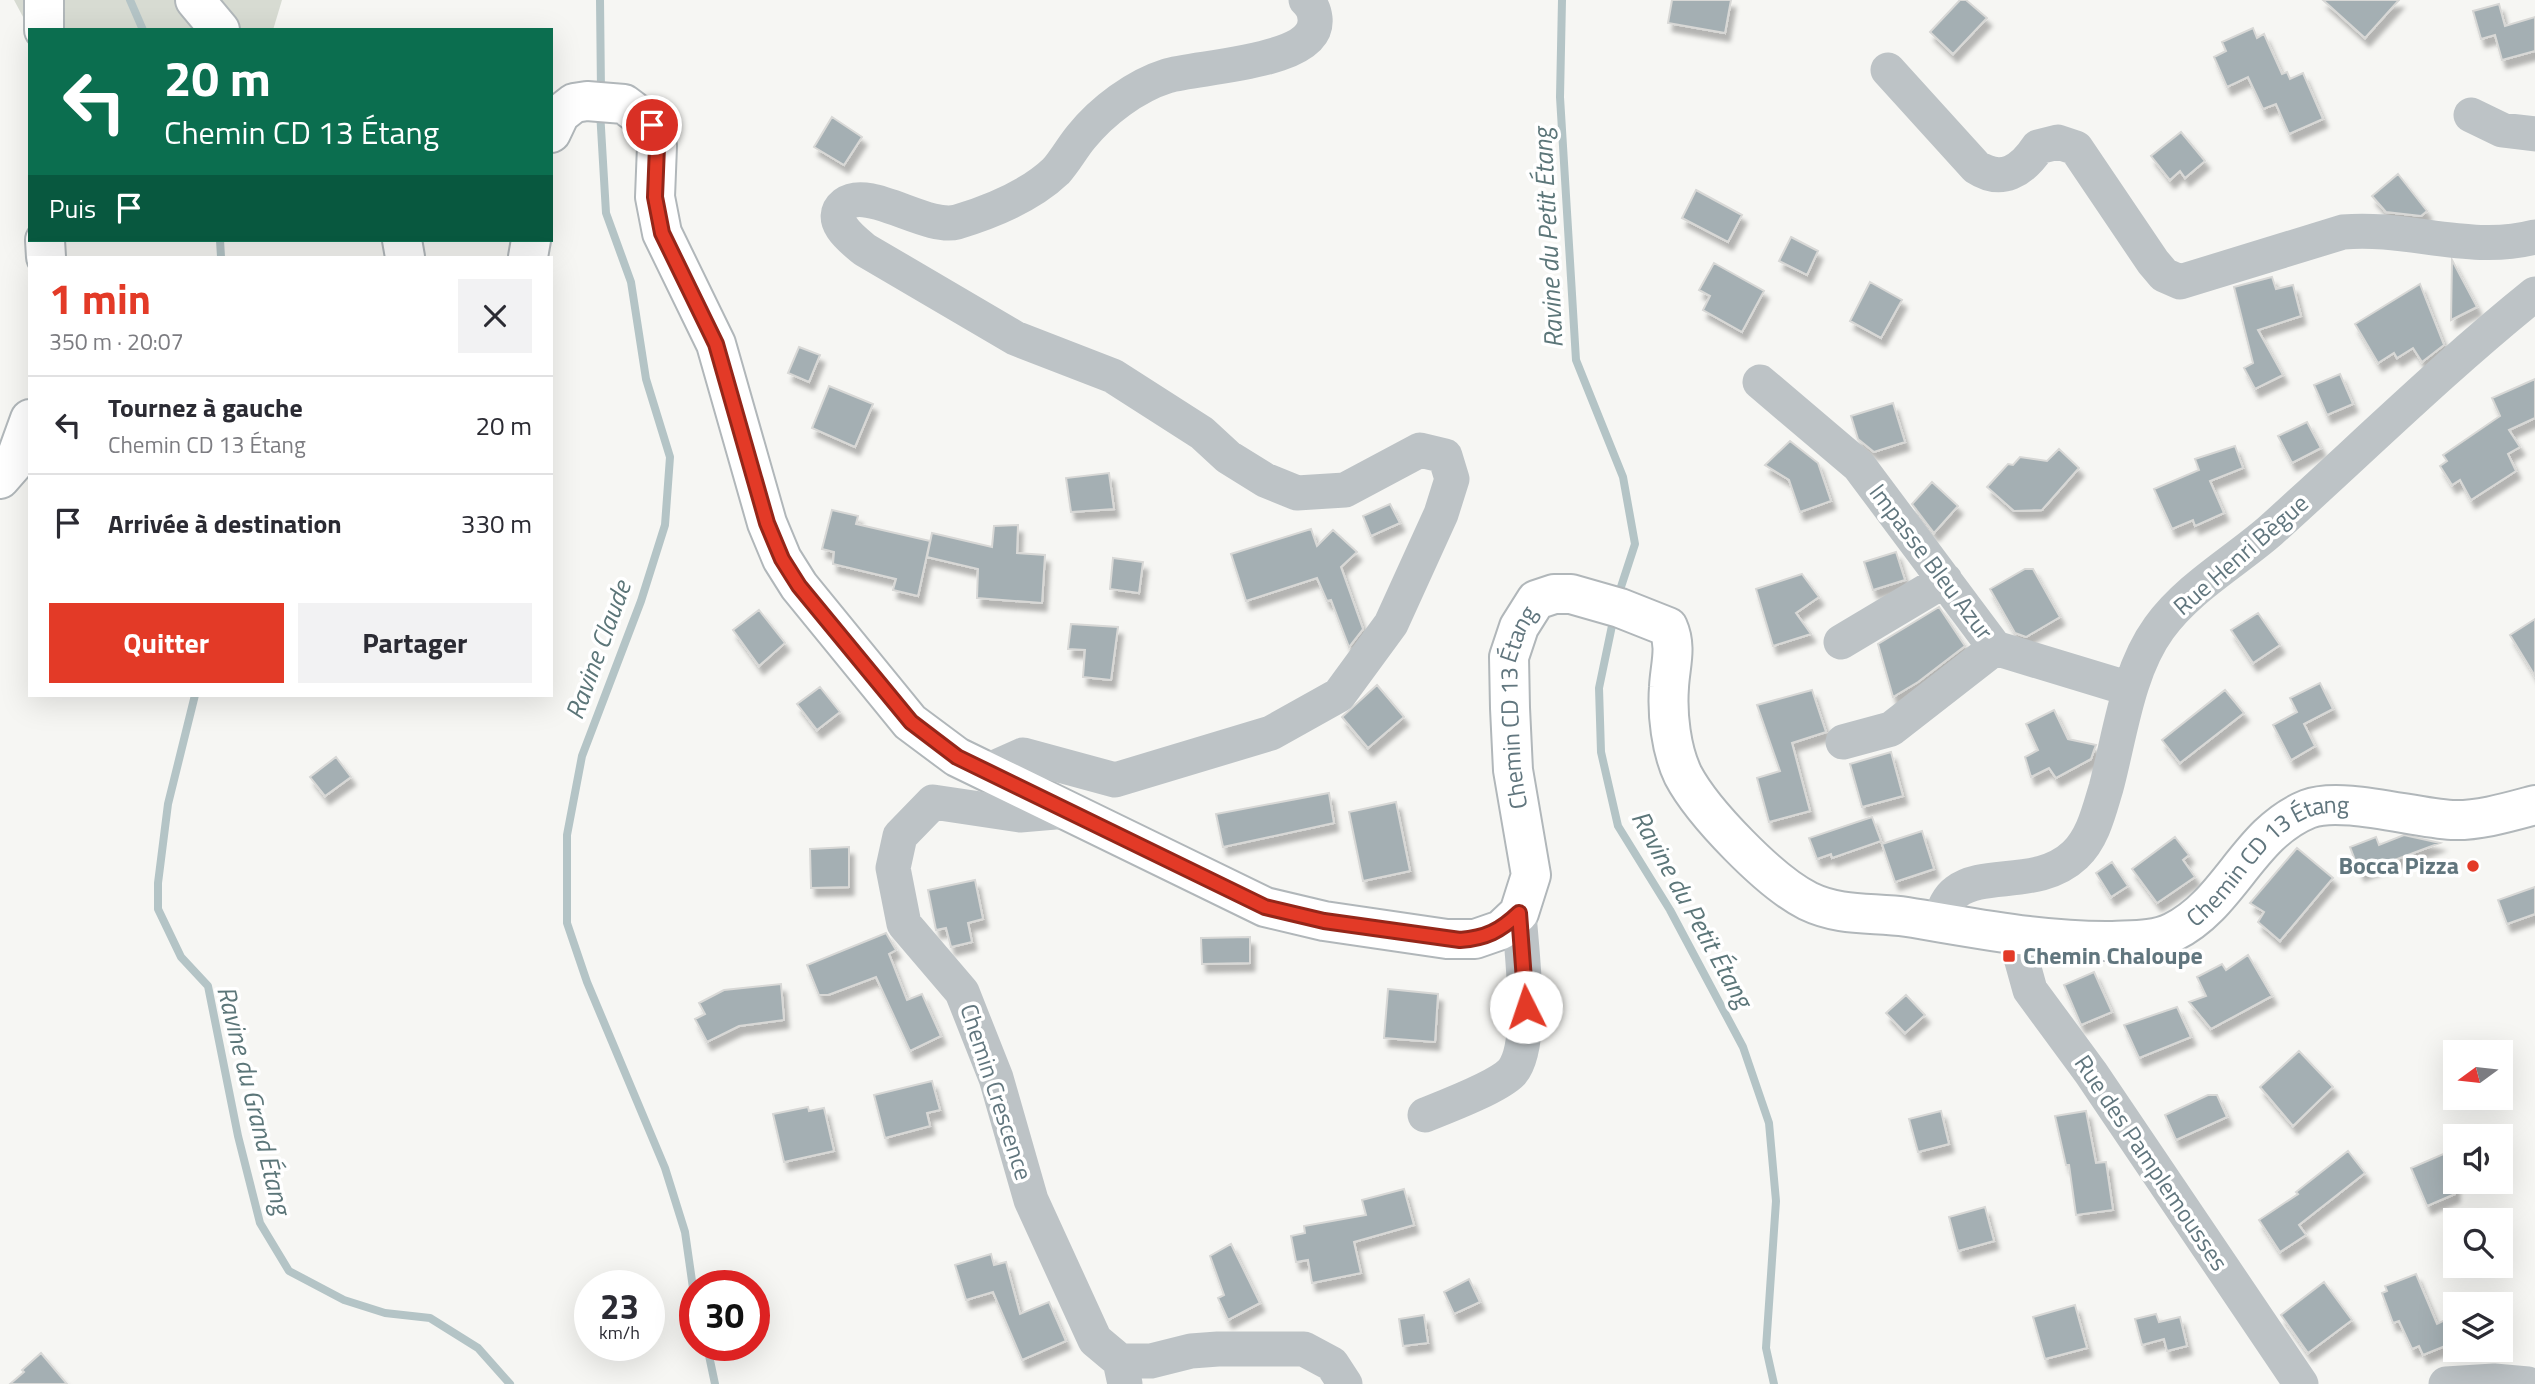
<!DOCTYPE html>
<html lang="fr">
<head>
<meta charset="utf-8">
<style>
	:root { --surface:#fff; --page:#f2f2f3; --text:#2b2b33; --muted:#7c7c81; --line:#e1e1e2; --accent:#e33a27 }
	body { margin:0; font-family:"Titillium Web",sans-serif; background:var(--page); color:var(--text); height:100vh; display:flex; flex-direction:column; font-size:26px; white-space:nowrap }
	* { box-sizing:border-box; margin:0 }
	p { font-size:23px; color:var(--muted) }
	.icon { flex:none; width:38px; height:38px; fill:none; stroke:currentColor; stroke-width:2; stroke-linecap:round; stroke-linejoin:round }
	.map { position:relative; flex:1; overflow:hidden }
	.sheet { position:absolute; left:28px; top:256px; width:525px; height:441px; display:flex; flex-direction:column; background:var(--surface); border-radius:0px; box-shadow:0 7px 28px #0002 }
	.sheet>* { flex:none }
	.banner { position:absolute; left:28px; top:28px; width:525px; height:214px; border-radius:0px; box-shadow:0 7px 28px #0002; background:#0b6e4f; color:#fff; overflow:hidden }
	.needle { width:46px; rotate:255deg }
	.tools { position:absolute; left:2443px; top:1040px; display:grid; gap:14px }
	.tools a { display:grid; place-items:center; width:70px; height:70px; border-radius:0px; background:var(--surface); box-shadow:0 7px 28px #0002; font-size:35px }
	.speed { position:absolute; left:574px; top:1270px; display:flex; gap:14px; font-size:35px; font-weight:700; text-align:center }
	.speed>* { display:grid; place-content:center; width:91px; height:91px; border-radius:50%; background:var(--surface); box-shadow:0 7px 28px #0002; line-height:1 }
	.speed small { font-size:18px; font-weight:400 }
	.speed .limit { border:10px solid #d22; background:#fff; color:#111 }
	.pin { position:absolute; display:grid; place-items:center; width:60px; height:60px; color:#fff; margin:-30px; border:4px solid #fff; border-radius:50%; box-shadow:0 2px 7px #0007 }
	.me { position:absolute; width:77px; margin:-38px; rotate:356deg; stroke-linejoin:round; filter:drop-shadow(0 0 5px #0008) }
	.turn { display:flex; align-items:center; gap:24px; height:147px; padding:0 21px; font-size:32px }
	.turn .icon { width:91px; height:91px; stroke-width:2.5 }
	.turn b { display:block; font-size:49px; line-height:60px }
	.then { display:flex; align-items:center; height:66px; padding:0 21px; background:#0003; gap:14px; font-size:26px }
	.round { display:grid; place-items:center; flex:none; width:74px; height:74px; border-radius:0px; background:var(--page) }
	.overview { display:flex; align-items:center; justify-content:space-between; height:119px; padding:0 21px }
	h1 { font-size:42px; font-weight:700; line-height:52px; color:var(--accent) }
	.action { display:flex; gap:14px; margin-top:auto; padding:14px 21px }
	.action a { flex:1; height:80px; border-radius:0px; background:var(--accent); color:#fff; font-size:28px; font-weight:700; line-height:80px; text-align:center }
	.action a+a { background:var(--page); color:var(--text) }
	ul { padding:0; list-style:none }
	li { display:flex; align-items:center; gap:21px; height:98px; padding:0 21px; border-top:2px solid var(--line) }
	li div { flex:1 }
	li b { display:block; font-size:26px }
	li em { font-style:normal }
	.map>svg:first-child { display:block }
	.green { fill:#d7dbd2 }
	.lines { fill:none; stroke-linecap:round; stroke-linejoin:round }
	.stream { stroke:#b4c4c6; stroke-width:8 }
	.building { fill:#a4afb3; stroke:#d8d8d6; stroke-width:2; filter:url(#shadow) }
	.major-casing { stroke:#b1b7ba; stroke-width:42 }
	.minor { stroke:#bdc3c6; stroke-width:35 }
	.major { stroke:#fff; stroke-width:38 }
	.route-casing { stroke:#942619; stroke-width:18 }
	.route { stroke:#e33a27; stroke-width:12 }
	.poi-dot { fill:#e33a27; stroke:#fff; stroke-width:2.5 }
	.labels { text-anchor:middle; stroke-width:7; stroke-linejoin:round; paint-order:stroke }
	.street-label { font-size:24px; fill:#61767e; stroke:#fff }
	.poi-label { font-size:24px; font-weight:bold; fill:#61767e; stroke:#fff; text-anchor:end }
	.water-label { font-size:26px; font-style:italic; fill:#5c7679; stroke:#fff }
</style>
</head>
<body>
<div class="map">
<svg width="2535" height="1384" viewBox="0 0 2535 1384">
	<defs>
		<filter id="shadow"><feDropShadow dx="4.5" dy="8" stdDeviation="2" flood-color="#0004"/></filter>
	</defs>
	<rect width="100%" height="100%" fill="#f6f6f3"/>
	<path class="green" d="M 14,0 L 282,0 L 273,30 L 30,30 Z"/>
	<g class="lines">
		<path class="stream" d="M 130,0 L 143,30
			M 600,0 L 601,91
			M 1562,0 L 1560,97 L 1576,360 L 1623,477 L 1635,544 L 1618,596
			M 600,111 L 606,213 L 631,282 L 646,379 L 670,457 L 665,525 L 641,601 L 582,756 L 567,835 L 567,923 L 587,982 L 665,1168 L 685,1232 L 695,1302
			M 220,240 L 221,257
			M 1614,616 L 1599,688 L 1601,752 L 1618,826 L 1670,910 L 1743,1047 L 1769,1123 L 1776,1201 L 1766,1348 L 1774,1384
			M 195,695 L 168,804 L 158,883 L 158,909 L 181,957 L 208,986 L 238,1136 L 260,1223 L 289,1271 L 344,1300 L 385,1313 L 430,1318 L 478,1348 L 510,1384
			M 707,1346 L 715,1384"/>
	</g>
	<path class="building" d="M 1672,0 L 1731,0 L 1725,33 L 1668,23 Z
		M 1960,0 L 1966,0 L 1987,18 L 1953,54 L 1930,32 Z
		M 2323,0 L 2399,0 L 2365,38 Z
		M 2499,4 L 2505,26 L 2535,17 L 2535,51 L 2502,60 L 2495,35 L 2481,39 L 2473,11 Z
		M 2253,28 L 2257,38 L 2264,34 L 2282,74 L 2287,72 L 2290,79 L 2303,73 L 2323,119 L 2289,134 L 2276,104 L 2263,109 L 2248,77 L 2227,87 L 2214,57 L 2226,51 L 2222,42 Z
		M 832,117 L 862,137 L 844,165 L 814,147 Z
		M 2181,132 L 2205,161 L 2185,178 L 2180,171 L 2170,180 L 2151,156 Z
		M 2398,174 L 2427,211 L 2421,216 L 2386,212 L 2372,196 Z
		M 1696,190 L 1742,215 L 1728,242 L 1682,218 Z
		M 1791,237 L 1818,251 L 1807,275 L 1779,261 Z
		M 2452,260 L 2477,307 L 2451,320 Z
		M 1714,263 L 1764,291 L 1742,332 L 1703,310 L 1710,296 L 1699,290 Z
		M 2272,277 L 2276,289 L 2293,285 L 2301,316 L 2258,330 L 2283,375 L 2255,389 L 2244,368 L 2253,363 L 2234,287 Z
		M 1870,282 L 1902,300 L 1881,338 L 1850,321 Z
		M 2420,284 L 2444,345 L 2422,362 L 2413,348 L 2397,358 L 2394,353 L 2378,363 L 2355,324 Z
		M 799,347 L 820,355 L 809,382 L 788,373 Z
		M 2340,374 L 2353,404 L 2327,415 L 2314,385 Z
		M 2535,379 L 2535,418 L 2509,430 L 2520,447 L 2508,454 L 2516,471 L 2471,500 L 2460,480 L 2452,485 L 2440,466 L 2447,461 L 2443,455 L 2500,416 L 2492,398 Z
		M 829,386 L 873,404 L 855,447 L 812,428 Z
		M 1893,403 L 1905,442 L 1874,452 L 1858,439 L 1851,416 Z
		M 2307,422 L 2321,448 L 2292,463 L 2278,436 Z
		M 1790,441 L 1818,463 L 1831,501 L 1800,512 L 1789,480 L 1765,465 Z
		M 2235,446 L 2243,468 L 2210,481 L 2224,513 L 2195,526 L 2193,520 L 2172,529 L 2154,489 L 2199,470 L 2195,459 Z
		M 2059,449 L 2079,468 L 2042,510 L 2014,511 L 1987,487 L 2008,464 L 2013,465 L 2020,457 L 2047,461 Z
		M 1109,473 L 1114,509 L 1071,512 L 1066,478 Z
		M 1932,482 L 1958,506 L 1934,533 L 1912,504 Z
		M 1390,504 L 1400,523 L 1371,536 L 1363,516 Z
		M 832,510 L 858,516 L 856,524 L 930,541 L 918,596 L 893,590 L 896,579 L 833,564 L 834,552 L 822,549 Z
		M 1018,525 L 1017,553 L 1045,555 L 1042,603 L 977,598 L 978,569 L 927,557 L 932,533 L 992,547 L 994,526 Z
		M 1311,529 L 1317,546 L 1333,530 L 1357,552 L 1341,567 L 1363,629 L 1349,647 L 1331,600 L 1327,601 L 1317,578 L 1246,601 L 1231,554 Z
		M 1896,552 L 1905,580 L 1873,590 L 1864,562 Z
		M 1113,558 L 1143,562 L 1139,593 L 1110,589 Z
		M 2025,569 L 2033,569 L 2060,617 L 2026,637 L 2015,633 L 1990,589 Z
		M 1802,574 L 1819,597 L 1796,613 L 1811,634 L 1773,646 L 1756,589 Z
		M 1939,607 L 1965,646 L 1918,682 L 1893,697 L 1878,644 Z
		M 759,610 L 785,643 L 759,666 L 733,630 Z
		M 2258,613 L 2280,645 L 2253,663 L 2231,630 Z
		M 2535,619 L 2535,676 L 2510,635 Z
		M 1071,624 L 1118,627 L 1111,680 L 1083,677 L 1085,650 L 1068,649 Z
		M 2320,683 L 2333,709 L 2304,724 L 2315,746 L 2291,760 L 2273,725 L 2297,712 L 2290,698 Z
		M 1377,685 L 1404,717 L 1368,748 L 1342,717 Z
		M 820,687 L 840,712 L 817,730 L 797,704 Z
		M 1812,690 L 1826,732 L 1792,743 L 1810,811 L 1769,822 L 1757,778 L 1780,771 L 1757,705 Z
		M 2225,690 L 2244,713 L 2180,763 L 2162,740 Z
		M 2054,710 L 2068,739 L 2096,745 L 2094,750 L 2091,759 L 2056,778 L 2049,768 L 2031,777 L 2025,757 L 2038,750 L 2026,724 Z
		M 1891,752 L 1903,796 L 1862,807 L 1850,764 Z
		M 336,757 L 351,777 L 325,796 L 310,777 Z
		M 1329,793 L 1334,823 L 1223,847 L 1216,814 Z
		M 1396,802 L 1410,871 L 1363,881 L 1349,812 Z
		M 1872,817 L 1881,841 L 1832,858 L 1831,854 L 1817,859 L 1809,838 Z
		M 1922,831 L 1934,869 L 1895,882 L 1882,844 Z
		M 2404,835 L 2440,843 L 2360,873 L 2350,847 L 2376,837 L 2379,845 Z
		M 2175,837 L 2189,855 L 2183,860 L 2195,877 L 2157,903 L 2132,869 Z
		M 849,847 L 849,887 L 811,888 L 810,849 Z
		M 2297,848 L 2333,878 L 2280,941 L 2258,922 L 2264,912 L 2250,903 Z
		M 2112,862 L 2128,886 L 2111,897 L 2096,873 Z
		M 975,880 L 983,919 L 968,923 L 972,942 L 951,947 L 946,928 L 936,930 L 928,890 Z
		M 2535,887 L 2535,914 L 2507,924 L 2498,900 Z
		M 886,933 L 896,950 L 889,954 L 907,1000 L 922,994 L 941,1036 L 910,1051 L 876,977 L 828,995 L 819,995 L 807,965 Z
		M 1250,937 L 1250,963 L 1202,964 L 1201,938 Z
		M 2248,955 L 2272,996 L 2211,1029 L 2189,1002 L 2206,996 L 2197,977 L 2222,964 L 2226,970 Z
		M 2094,972 L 2112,1012 L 2081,1025 L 2064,985 Z
		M 781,984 L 784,1020 L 739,1026 L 707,1042 L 695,1019 L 705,1014 L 699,1003 L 724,990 Z
		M 1388,989 L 1438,994 L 1435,1042 L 1384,1038 Z
		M 1906,995 L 1925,1015 L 1905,1033 L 1886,1013 Z
		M 2177,1007 L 2191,1037 L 2139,1058 L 2124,1025 Z
		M 2299,1051 L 2333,1087 L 2293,1126 L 2260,1087 Z
		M 932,1081 L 940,1110 L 927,1113 L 930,1126 L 885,1138 L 874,1095 Z
		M 2208,1095 L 2217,1095 L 2227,1117 L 2176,1140 L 2165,1115 Z
		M 808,1107 L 809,1111 L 824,1108 L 834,1151 L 784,1162 L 773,1114 Z
		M 1941,1111 L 1949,1144 L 1918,1152 L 1909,1119 Z
		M 2086,1111 L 2096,1163 L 2106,1162 L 2113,1210 L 2076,1215 L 2069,1165 L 2066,1165 L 2055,1116 Z
		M 2455,1149 L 2455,1194 L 2427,1206 L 2411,1168 Z
		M 2348,1151 L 2365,1173 L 2299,1225 L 2306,1235 L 2280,1252 L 2259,1220 L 2298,1194 L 2296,1192 Z
		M 1404,1189 L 1414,1225 L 1354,1242 L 1361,1273 L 1312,1283 L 1308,1260 L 1296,1262 L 1291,1236 L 1305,1233 L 1304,1226 L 1366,1215 L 1362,1200 Z
		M 1985,1207 L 1994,1241 L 1958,1251 L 1949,1217 Z
		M 1231,1244 L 1260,1303 L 1228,1320 L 1218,1298 L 1224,1295 L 1210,1256 Z
		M 991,1254 L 994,1265 L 1006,1262 L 1020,1314 L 1049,1302 L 1066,1341 L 1022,1360 L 993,1292 L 966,1300 L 955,1265 Z
		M 2416,1274 L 2437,1324 L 2447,1319 L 2455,1337 L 2455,1342 L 2423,1355 L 2419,1346 L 2412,1349 L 2399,1321 L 2393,1323 L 2382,1293 L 2387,1291 L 2385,1286 Z
		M 1469,1279 L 1480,1302 L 1454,1314 L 1444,1292 Z
		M 2324,1282 L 2352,1320 L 2308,1353 L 2281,1315 Z
		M 2075,1305 L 2087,1348 L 2045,1359 L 2033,1317 Z
		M 2156,1314 L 2159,1322 L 2180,1317 L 2187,1346 L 2167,1351 L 2164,1339 L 2142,1345 L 2135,1319 Z
		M 1424,1315 L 1428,1343 L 1403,1346 L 1399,1319 Z
		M 41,1353 L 67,1384 L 10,1384 L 24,1372 L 22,1370 Z"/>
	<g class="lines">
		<g class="major-casing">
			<g id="major">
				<path d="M 44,0 L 44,30"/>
				<path d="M 195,0 L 220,30"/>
				<path id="s1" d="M 551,133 L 560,114 L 574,103 L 587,101 L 624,104 L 652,125 L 657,146 L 655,197 L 662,233 L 716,344 L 767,523 L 782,559 L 799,586 L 910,722 L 957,757 L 1265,907 L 1324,921 L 1447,939 L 1475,939 L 1501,930 L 1519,913 L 1531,875 L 1513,770 L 1510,708 L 1509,657 L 1519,627 L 1536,600 L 1554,594 L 1571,594 L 1620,608 L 1668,627 C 1677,647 1670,666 1669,687 C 1667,714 1671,750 1683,775 C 1703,813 1770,882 1808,901 C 1841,917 1873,912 1907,917 C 1976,928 2042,942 2113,941 C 2133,940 2155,941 2173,932 C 2230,904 2248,833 2308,809 C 2341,796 2413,818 2452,820 C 2479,821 2509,812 2535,805"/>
				<path d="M 45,240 L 46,257"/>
				<path d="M 402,240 L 405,257"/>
				<path d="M 528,257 L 531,240"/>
				<path d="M 0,479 L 14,463 L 30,419"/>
			</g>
		</g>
		<path class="minor" d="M 1888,70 L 1976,167 C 2002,184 2022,171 2038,147 L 2058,142 L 2076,148 L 2153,262 L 2164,275 L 2180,282 L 2343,232 C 2407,226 2471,254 2535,237
			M 2471,115 L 2502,130 L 2535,134
			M 1760,382 L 1859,466 L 1995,648 L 2130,689
			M 1841,642 L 1945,580
			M 1843,742 L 1891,729 L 1995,648
			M 987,771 L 1023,755 L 1115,780 L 1271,733 L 1339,695 L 1391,624 L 1441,514 L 1452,479 L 1445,456 L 1420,450 L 1345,490 L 1297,493 L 1265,480 L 1228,457 L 1202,433 L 1113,376 L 1015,338 L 865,250 C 854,241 825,220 845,204 C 869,186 926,230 957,222 C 990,212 1031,195 1056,171 C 1065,161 1072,148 1081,137 C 1102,111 1135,86 1167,76 C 1198,66 1320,64 1315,18 C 1314,10 1312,6 1306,0
			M 1067,811 L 1020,815 L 933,802 L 900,836 L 893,868 L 904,924 L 962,992 L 996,1078 L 1031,1200 L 1095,1340 L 1120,1361 L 1125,1384
			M 1939,924 C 1943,913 1946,899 1956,892 C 1984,870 2039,889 2075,855 C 2093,838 2099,811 2106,788 C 2120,736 2127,672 2159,628 C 2188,588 2233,563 2270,531 C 2358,452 2443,368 2535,294
			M 2015,936 L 2030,990 L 2091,1073 L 2301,1384
			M 1425,1115 C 1445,1107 1498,1087 1512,1072 C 1535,1044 1521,949 1519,913
			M 1120,1361 L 1151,1361 L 1191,1351 L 1218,1349 L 1304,1349 L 1332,1364 L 1345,1384
			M 2446,1384 L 2494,1381 L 2528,1384"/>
		<use href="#major" class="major"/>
	</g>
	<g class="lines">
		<g class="route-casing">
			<path id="route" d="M 652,125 L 657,146 L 655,197 L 662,233 L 716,344 L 767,523 L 782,559 L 799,586 L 911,722 L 957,757 L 1265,907 L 1324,921 L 1460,940 C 1486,938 1500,931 1519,913 L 1526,1007"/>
		</g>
		<use href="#route" class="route"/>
	</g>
	<g class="poi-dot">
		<circle cx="2473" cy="866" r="7"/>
		<rect x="2002" y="949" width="14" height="14" rx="3.5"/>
	</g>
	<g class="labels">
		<g class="street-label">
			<text transform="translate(2241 555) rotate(-41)" y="8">Rue Henri Bègue</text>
			<text transform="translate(1931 562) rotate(53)" y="8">Impasse Bleu Azur</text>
			<text dy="8" stroke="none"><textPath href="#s1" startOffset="1666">Chemin CD 13 Étang</textPath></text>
			<text dy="8" stroke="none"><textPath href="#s1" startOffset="2740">Chemin CD 13 Étang</textPath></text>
			<text transform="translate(996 1092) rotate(72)" y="8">Chemin Crescence</text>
			<text transform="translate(2151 1163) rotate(56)" y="8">Rue des Pamplemousses</text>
		</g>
		<g class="poi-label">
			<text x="2459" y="874">Bocca Pizza</text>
			<text x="2023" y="964" text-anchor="start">Chemin Chaloupe</text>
		</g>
		<g class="water-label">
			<text transform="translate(1548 238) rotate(-93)" y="9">Ravine du Petit Étang</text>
			<text transform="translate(598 650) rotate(-70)" y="9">Ravine Claude</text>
			<text transform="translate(1692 909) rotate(61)" y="9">Ravine du Petit Étang</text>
			<text transform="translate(254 1100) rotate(76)" y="9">Ravine du Grand Étang</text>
		</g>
	</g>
</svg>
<div class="tools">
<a><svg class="needle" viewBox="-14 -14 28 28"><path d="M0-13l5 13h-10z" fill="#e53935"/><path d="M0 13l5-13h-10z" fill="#7c7c81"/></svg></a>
<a><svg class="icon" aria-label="sound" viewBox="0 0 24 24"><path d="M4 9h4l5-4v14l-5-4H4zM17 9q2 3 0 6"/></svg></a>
<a><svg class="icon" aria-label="search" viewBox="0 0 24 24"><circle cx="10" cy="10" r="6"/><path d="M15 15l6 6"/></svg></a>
<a><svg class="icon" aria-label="layers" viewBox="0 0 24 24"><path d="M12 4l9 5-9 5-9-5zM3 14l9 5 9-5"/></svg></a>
</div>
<div class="speed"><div>23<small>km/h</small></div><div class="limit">30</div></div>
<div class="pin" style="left:652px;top:125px;background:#d93025"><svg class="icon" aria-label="arrive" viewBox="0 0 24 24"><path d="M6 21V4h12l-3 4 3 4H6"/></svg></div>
<svg class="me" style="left:1526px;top:1007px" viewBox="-20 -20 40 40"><circle r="19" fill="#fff"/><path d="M0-13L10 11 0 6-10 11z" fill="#e33a27"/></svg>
<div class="banner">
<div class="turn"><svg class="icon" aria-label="left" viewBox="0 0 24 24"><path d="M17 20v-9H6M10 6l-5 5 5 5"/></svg><div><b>20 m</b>Chemin CD 13 Étang</div></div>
<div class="then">Puis<svg class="icon" aria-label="arrive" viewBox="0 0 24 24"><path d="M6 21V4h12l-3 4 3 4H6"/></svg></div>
</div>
<section class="sheet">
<div class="overview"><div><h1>1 min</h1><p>350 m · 20:07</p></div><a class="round"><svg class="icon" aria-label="close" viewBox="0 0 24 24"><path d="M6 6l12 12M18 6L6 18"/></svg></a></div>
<ul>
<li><svg class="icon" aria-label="left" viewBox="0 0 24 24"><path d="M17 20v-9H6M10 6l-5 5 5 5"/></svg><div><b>Tournez à gauche</b><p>Chemin CD 13 Étang</p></div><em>20 m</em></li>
<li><svg class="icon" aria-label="arrive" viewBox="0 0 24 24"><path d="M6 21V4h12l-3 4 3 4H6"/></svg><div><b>Arrivée à destination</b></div><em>330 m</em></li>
</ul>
<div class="action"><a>Quitter</a><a>Partager</a></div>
</section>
</div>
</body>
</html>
